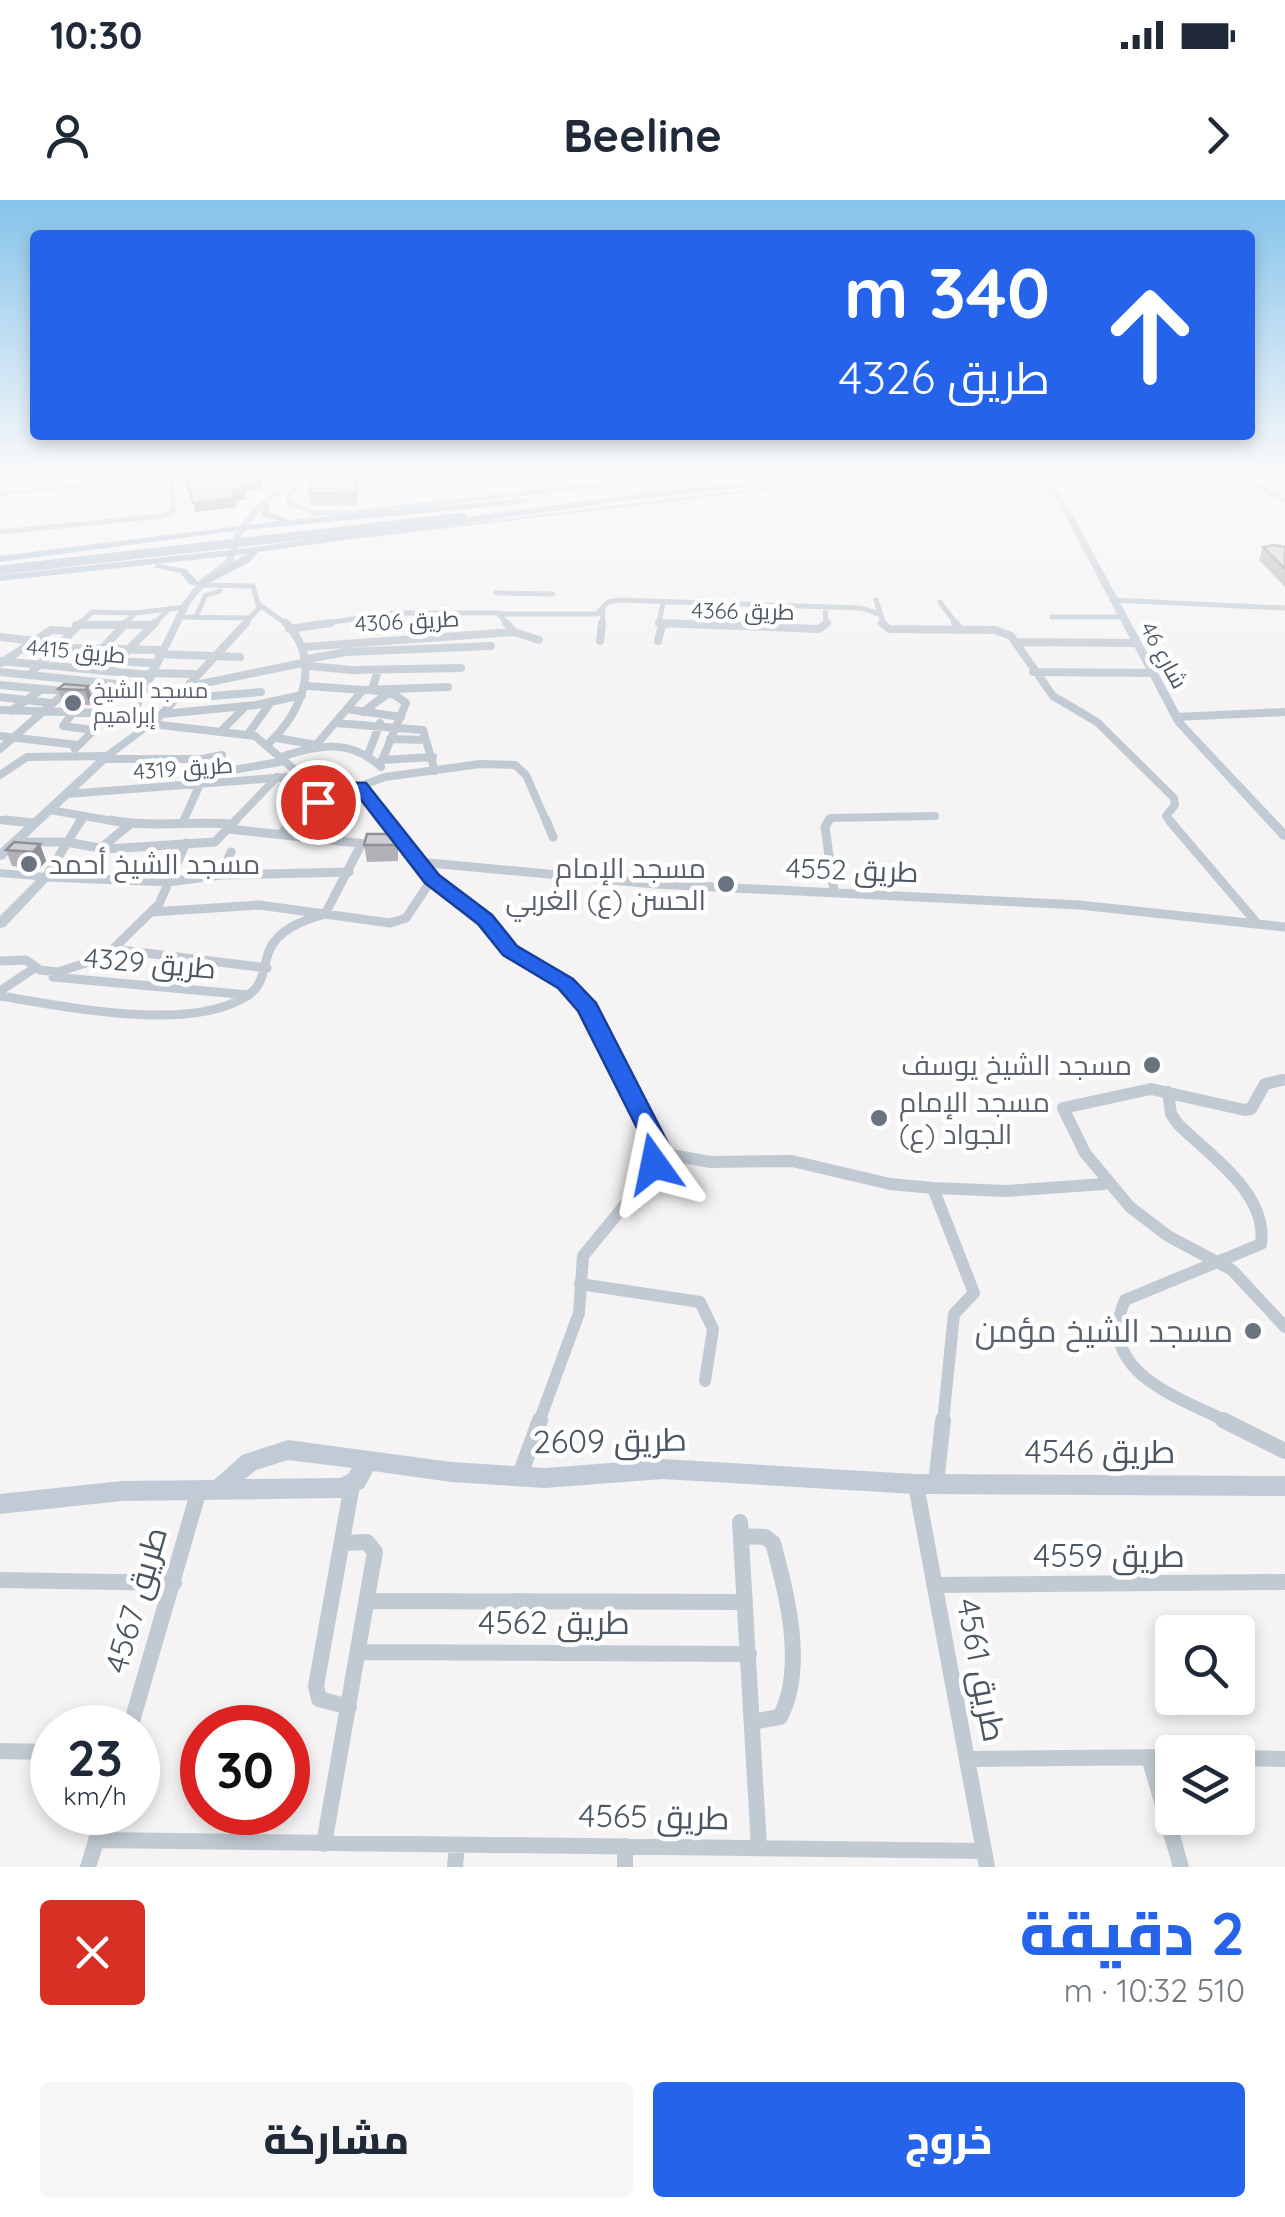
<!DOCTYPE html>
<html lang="ar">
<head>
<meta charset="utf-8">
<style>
	:root { --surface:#fff; --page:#f6f6f7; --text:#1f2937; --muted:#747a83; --accent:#2563eb }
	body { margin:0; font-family:Quicksand,Cairo,sans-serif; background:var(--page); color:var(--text); direction:rtl; height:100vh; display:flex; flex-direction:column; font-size:38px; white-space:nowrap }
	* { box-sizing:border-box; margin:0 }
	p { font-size:32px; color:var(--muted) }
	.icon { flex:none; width:55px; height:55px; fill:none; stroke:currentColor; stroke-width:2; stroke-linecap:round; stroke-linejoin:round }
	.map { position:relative; height:1667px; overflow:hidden; direction:ltr }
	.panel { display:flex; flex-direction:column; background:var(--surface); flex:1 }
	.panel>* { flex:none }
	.top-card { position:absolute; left:30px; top:30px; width:1225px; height:210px; border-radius:10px; box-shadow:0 5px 15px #0003; direction:rtl; background:#2563eb; color:#fff; overflow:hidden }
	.tools { position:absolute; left:1155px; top:1415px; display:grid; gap:20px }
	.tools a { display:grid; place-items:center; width:100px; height:100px; border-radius:10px; background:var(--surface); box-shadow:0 5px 15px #0003; font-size:50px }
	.speed { position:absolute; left:30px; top:1505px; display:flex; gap:20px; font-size:50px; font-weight:700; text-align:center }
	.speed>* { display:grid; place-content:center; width:130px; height:130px; border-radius:50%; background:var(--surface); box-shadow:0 5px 15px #0003; line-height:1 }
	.speed small { font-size:25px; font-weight:400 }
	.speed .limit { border:15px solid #d22; background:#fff; color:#111 }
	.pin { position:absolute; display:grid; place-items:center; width:85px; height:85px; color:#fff; margin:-42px; border:5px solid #fff; border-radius:50%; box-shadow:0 2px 10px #0007 }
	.me { position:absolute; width:110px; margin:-55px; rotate:348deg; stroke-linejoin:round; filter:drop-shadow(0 0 8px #0008) }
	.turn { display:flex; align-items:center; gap:35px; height:210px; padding:0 40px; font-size:45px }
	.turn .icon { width:130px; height:130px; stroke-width:2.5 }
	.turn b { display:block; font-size:70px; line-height:85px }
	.round { display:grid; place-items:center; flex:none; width:105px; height:105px; border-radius:10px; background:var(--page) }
	.headline { display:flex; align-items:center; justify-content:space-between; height:170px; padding:0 40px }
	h1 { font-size:60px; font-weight:800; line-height:75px; color:var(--accent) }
	.cta { display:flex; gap:20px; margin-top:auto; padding:20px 40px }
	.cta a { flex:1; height:115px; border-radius:10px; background:var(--accent); color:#fff; font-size:40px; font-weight:800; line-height:115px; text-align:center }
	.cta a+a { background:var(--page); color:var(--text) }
	.status { display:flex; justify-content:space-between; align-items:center; height:70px; padding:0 50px; background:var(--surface); direction:ltr }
	.status svg { height:28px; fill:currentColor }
	header { display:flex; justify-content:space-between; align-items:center; height:130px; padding:0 40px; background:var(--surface); font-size:45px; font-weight:800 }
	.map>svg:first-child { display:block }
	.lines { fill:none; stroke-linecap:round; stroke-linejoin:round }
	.street-far4 { stroke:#c1cad2; stroke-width:5 }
	.street-far3 { stroke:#c1cad2; stroke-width:8 }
	.street-far2 { stroke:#c1cad2; stroke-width:9 }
	.street-far1 { stroke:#c1cad2; stroke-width:12 }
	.street { stroke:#c1cad2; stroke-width:16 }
	.secondary { fill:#c1cbd6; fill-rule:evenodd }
	.primary { fill:#b3c2d1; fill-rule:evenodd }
	.primary-bridge { stroke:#b3c2d1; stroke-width:9 }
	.wall { fill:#b0b2b7 }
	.shaded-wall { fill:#909195 }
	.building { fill:#cdcfd5; stroke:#909195; stroke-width:2.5 }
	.route { fill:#2563eb; stroke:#184099; stroke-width:2.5 }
	.worship-dot { fill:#6b7280; stroke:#fff; stroke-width:4 }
	.labels { text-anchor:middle; stroke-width:9; stroke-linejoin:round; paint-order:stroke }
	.far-street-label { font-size:22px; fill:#4a5661; stroke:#fff }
	.far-worship-label { font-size:22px; fill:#5b616d; stroke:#fff; text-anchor:start }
	.worship-label { font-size:28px; fill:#5b616d; stroke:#fff; text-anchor:start }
	.street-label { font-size:28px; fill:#4a5661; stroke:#fff }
	.near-worship-label { font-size:32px; fill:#5b616d; stroke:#fff; text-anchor:end }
	.near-street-label { font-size:32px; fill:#4a5661; stroke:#fff }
</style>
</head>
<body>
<div class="status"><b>10:30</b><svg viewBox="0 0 49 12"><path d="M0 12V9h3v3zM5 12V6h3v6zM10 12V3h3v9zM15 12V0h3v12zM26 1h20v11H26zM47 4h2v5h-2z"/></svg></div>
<header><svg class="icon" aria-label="forward" viewBox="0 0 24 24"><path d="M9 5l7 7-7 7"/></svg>Beeline<svg class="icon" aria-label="person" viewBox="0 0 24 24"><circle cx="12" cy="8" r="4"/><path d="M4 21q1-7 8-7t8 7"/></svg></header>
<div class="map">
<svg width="1285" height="1667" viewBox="0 0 1285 1667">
	<rect width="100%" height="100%" fill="#f5f3f3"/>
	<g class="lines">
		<path class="street-far4" d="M 391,273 L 394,279 L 406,281 L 556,273
			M 290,295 L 288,302 L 315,313 L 350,313 L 706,273
			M 290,295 L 314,273
			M 0,332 L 162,316 L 174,311 L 172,277
			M 200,385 L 253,386 L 258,404 L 288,425
			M 496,393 L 553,394
			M 876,400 L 884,425
			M 1112,400 L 1285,408
			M 940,402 L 957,425
			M 663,403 L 659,423 L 668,425
			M 825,407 L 826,425
			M 179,417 L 249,418
			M 196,417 L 205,396 L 220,391
			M 1052,417 L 1121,417
			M 76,425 L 152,425
			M 79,425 L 92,412 L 135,413 L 185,407
			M 124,425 L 135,413
			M 153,425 L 170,408
			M 243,425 L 261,406
			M 313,425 L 394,413 L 501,413
			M 508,425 L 499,414 L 597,414 L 608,402 L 619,400 L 861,408 L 879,414
			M 602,425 L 603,411"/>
		<path class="street-far3" d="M 506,423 L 514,432 L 539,440
			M 659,423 L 819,429 L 827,423
			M 882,423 L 889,429 L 995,430 L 1011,436 L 1053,496 L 1097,522 L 1174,598 L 1175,605 L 1166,616 L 1172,623
			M 955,423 L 960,430
			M 76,425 L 152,425
			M 289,429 L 330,423
			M 0,437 L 34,441
			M 600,441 L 602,423
			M 658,441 L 662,425
			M 1015,442 L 1135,443
			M 25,447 L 162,450
			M 303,447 L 514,432
			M 159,454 L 240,457
			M 307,459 L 346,452 L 491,446
			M 91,460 L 154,463
			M 0,461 L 150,475
			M 1,463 L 51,430 L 70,431
			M 309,466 L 352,470 L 461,468
			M 83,469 L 126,423
			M 378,470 L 372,490 L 395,495 L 406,503 L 380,565
			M 107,471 L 155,423
			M 0,472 L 145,487
			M 1033,472 L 1152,473
			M 150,473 L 195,474
			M 29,475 L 81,423
			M 0,485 L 140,498
			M 308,486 L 363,490 L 448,487
			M 186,487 L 307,462
			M 0,497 L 51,503
			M 173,499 L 261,492
			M 347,509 L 401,517
			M 0,510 L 133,514
			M 11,511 L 42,489
			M 363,512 L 391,491
			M 163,514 L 256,505 L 302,495
			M 71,515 L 63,526 L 93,530
			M 159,517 L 246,423
			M 1176,517 L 1285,512
			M 335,523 L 423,530 L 435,571
			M 152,524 L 255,536 L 302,576 L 331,587 L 360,586 L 385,577 L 480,564 L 515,565 L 526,575 L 547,623
			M 221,531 L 245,507
			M 248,534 L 271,502
			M 0,536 L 78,545
			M 277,538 L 316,545 L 363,490
			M 390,539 L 425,540
			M 268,544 C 302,512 323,462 286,423
			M 0,549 L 67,491
			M 75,549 L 108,516
			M 368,555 L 380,523
			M 281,557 C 318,545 350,538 381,567
			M 105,559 L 202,559 L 222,555
			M 382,560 L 433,557
			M 0,575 L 27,557 L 107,556
			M 360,586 L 389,623
			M 67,594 L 301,576
			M 50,610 L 124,623
			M 0,620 L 33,623
			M 183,622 L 204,575 L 285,561
			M 80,623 L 84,616
			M 172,623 L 218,623
			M 233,623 L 277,577
			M 291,623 L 298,606 L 325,600 L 331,587
			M 827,623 L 830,618 L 935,616"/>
		<path class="street-far2" d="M 5,620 L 34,623
			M 81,620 L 46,677 L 168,682 L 221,675 L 349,672
			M 110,620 C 151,628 191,621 232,624
			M 387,620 L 432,679 L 485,719 L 510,751 L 566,783 L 588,808 L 625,882
			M 546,620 L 553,637
			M 829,620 L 825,627 L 834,691
			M 1169,620 L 1256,722
			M 228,629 L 375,645
			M 281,634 L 292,620
			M 15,642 L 66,642 L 106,649 L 215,642 L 236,620
			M 101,648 L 129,625
			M 418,662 L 655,684 L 1079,705 L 1285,727
			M 221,675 L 231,652
			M 152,712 L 259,705 L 390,723 L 406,718 L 432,679
			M 325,714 L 361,645
			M 113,749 L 267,768
			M 0,761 L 26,760 L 40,770 L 58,772 L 95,760 L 113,749 L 159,704 L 186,643
			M 53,777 L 249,795
			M 0,791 L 36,767
			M 0,796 C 64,806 196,835 251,793 C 264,783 263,766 269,751 C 278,729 304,720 325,714
			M 1272,882 L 1285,879"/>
		<path class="street-far1" d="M 624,880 L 660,953
			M 1282,880 L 1265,884 L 1251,909 L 1245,910 L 1151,889 L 1063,908 L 1085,953 L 1130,1007 L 1168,1036 L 1232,1070 L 1285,1127
			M 1168,892 L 1171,914 L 1178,924 C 1210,956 1268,993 1261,1044 L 1125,1100 C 1094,1172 1179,1197 1228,1222
			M 660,953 L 711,962 L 792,961 L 890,984 L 933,988 L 1007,991 L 1104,984
			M 933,988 L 974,1093 L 954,1114 L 943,1222
			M 580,1084 L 700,1102 L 713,1129 L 705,1181
			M 539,1222 L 579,1113 L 583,1056 L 646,979 L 660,953"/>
		<path class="street" d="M 1223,1220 L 1285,1251
			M 520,1275 L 540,1220
			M 936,1284 L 943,1220
			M 916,1285 L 987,1667
			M 740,1322 L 759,1648
			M 741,1336 L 765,1337 L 773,1343 C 787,1394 806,1468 780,1517 L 752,1522
			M 0,1380 L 174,1383
			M 934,1385 L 1285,1382
			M 368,1401 L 745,1402
			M 359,1452 L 749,1454
			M 349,1507 L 319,1499 L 316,1486 L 352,1285
			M 130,1528 L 199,1290
			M 0,1551 L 52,1552
			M 1149,1557 L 1181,1667
			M 1238,1558 L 1285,1559
			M 967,1559 L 1172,1557
			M 96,1640 L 984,1651
			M 324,1644 L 375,1352 L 367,1342 L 342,1343
			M 625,1646 L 625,1667
			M 88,1667 L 105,1612
			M 455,1667 L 457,1645"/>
		<path class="secondary" d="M 197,273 L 226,273 L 0,296 L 0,292 Z
			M 264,273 L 280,276 L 281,282 L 274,284 L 274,278 Z
			M 296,273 L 304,273 L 258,313 L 242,335 L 233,363 L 206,384 L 190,404 L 139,510 L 140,516 L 145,520 L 140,523 L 131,519 L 129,510 L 183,402 L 200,380 L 226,360 L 234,335 L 253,309 Z
			M 887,273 L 911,273 L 366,338 L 362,336 Z
			M 1033,273 L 1040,273 L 1063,297 L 1185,523 L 1285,629 L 1285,640 L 1281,639 L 1175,524 L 1056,298 Z
			M 147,522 L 156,524 L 111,558 L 4,659 L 0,660 L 0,649 L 103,554 Z
			M 0,669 L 46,673 L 52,677 L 5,727 L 0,728 L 0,716 L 36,680 L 0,677 Z
			M 288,1240 L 451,1262 L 545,1268 L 663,1259 L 915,1274 L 1285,1276 L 1285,1296 L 915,1294 L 663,1279 L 545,1288 L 451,1282 L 373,1271 L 364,1288 L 342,1298 L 122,1301 L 0,1314 L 0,1294 L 122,1281 L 214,1280 L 242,1255 ZM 288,1260 L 352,1268 L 348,1274 L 340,1278 L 245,1279 L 256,1270 Z"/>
		<path class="primary" d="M 848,273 L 881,273 L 655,297 L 258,352 L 250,362 L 207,384 L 190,385 L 180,373 L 153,367 L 158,364 L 186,369 L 198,382 L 247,354 L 0,381 L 0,375 L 239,349 L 642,293 Z
			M 1229,273 L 1240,273 L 1285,297 L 1285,303 Z
			M 1264,273 L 1274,273 L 1285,280 L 1285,285 Z
			M 526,298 L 529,303 L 243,330 L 0,362 L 0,356 L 280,321 L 262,316 L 261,304 L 265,301 L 269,304 L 269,312 L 290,320 Z"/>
		<path class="primary-bridge" d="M 0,370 L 463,317"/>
	</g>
	<path class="wall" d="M 312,273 L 358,273 L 354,277 L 357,277 L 358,306 L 311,305 L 309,293 Z
		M 1263,347 L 1285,347 L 1285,387 L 1259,360 Z
		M 88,486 L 93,501 L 90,505 L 63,504 L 58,489 Z
		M 396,634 L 398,650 L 398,661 L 367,662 L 364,645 Z
		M 40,644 L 46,661 L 39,669 L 12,666 L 6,650 Z"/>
	<path class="shaded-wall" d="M 343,273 L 358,273 L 340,289 L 338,278 Z
		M 260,280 L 262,289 L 245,291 L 246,299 L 236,301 L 237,307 L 195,312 L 193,303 L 232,292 L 241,282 Z
		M 88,486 L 93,501 L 90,505 L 85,490 Z
		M 40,644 L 46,661 L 39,669 L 33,652 Z"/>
	<path class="building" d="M 192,273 L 257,273 L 260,280 L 241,282 L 244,290 L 232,292 L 235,298 L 193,303 L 184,274 Z
		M 312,273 L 343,273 L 338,278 L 357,277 L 357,294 L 309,293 Z
		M 1275,345 L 1285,347 L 1285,369 L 1263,347 Z
		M 64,484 L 88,486 L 85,490 L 58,489 Z
		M 367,634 L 396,634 L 395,645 L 364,645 Z
		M 14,642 L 40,644 L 33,652 L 6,650 Z"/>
	<linearGradient id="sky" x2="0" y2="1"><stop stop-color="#85c3ea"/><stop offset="0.54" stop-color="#fafafa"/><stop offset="1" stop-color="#fafafa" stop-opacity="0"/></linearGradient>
	<rect width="1285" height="507" fill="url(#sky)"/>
	<path class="route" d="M 331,582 L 366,583 L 439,675 L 492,715 L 517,746 L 573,779 L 596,803 L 673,953 L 664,971 L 645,971 L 642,964 L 648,953 L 641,936 L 578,811 L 558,788 L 503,755 L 478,724 L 425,683 L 355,592 L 338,592 L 334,602 L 312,606 L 312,598 Z"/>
	<g class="worship-dot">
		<circle cx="73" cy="503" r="10"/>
		<circle cx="29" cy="664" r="10"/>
		<circle cx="726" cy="684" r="10"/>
		<circle cx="1152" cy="865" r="10"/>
		<circle cx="879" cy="918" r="10"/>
		<circle cx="1253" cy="1131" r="10"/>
	</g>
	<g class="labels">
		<g class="far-street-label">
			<text transform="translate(743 411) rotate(1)" y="8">طريق 4366</text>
			<text transform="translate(407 421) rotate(-3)" y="8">طريق 4306</text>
			<text transform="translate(76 451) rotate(5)" y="8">طريق 4415</text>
			<text transform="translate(1164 455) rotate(61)" y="8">شارع 46</text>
			<text transform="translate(183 568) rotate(-4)" y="8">طريق 4319</text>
		</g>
		<g class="far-worship-label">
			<text x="93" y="498">مسجد الشيخ<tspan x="93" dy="25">إبراهيم</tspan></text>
		</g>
		<g class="worship-label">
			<text x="49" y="674">مسجد الشيخ أحمد</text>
			<text x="706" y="678" text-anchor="end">مسجد الإمام<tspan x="706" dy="32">الحسن (ع) الغربي</tspan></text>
			<text x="1132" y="875" text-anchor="end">مسجد الشيخ يوسف</text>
			<text x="899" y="912">مسجد الإمام<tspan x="899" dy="32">الجواد (ع)</tspan></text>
		</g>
		<g class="street-label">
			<text transform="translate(852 670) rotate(2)" y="10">طريق 4552</text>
			<text transform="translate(150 763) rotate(5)" y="10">طريق 4329</text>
		</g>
		<g class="near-worship-label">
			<text x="1233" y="1142">مسجد الشيخ مؤمن</text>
		</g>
		<g class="near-street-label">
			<text transform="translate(610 1241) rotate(-1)" y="11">طريق 2609</text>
			<text x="1100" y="1263">طريق 4546</text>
			<text x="1109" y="1367">طريق 4559</text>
			<text transform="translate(136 1400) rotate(-74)" y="11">طريق 4567</text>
			<text x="554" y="1434">طريق 4562</text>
			<text transform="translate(981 1470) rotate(79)" y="11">طريق 4561</text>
			<text transform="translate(654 1617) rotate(1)" y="11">طريق 4565</text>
		</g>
	</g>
</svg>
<div class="tools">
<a><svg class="icon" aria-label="search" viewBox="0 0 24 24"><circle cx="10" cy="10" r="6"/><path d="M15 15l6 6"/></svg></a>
<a><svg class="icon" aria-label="layers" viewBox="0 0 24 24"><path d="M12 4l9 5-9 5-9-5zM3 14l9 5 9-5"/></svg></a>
</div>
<div class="speed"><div>23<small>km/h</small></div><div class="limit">30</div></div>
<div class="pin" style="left:318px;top:602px;background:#d93025"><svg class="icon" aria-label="arrive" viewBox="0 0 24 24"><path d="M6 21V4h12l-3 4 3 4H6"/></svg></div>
<svg class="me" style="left:654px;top:964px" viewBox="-20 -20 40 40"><path d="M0-17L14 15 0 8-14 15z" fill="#2563eb" stroke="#fff" stroke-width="4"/></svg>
<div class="top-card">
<div class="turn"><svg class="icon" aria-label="ahead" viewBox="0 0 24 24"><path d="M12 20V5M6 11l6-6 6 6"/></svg><div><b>340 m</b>طريق 4326</div></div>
</div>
</div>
<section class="panel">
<div class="headline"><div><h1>2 دقيقة</h1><p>510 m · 10:32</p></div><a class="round" style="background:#d93025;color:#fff"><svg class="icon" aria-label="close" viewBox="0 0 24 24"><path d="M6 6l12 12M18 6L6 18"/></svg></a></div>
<div class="cta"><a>خروج</a><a>مشاركة</a></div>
</section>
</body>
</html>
